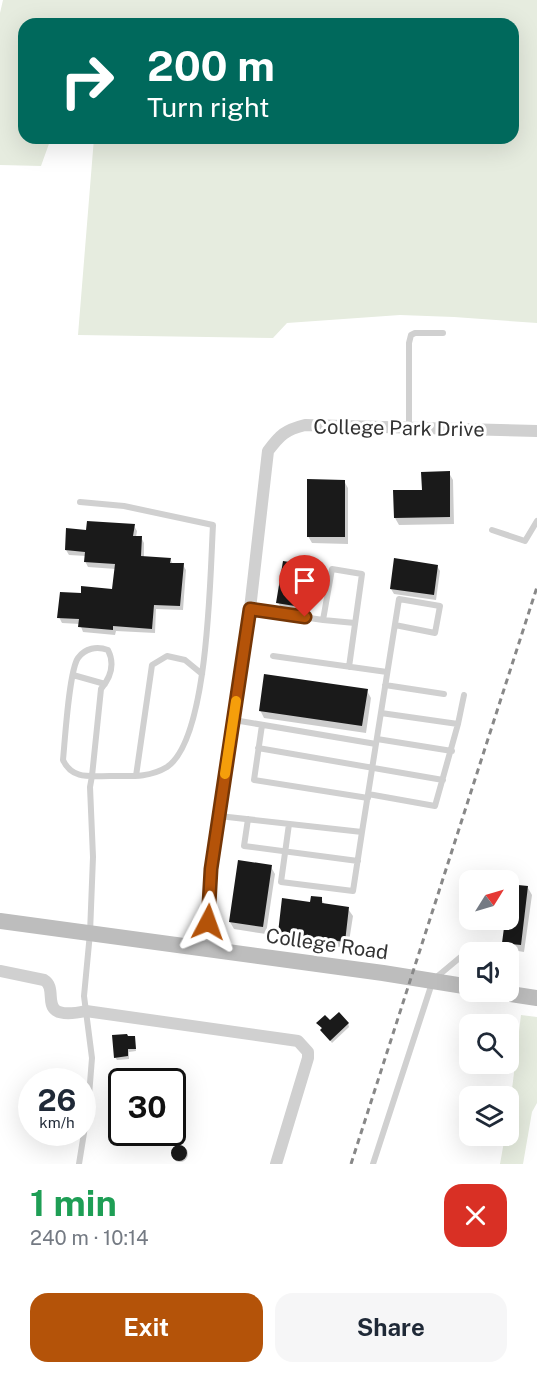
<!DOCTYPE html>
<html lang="en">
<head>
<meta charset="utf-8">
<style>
	:root { --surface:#fff; --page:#f6f6f7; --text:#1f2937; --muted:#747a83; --accent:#b45309 }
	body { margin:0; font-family:"Public Sans",sans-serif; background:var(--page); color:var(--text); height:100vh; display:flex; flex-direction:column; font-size:22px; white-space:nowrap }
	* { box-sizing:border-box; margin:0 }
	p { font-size:20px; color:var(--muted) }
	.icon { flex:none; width:33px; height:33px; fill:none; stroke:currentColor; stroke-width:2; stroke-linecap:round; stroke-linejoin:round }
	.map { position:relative; height:1164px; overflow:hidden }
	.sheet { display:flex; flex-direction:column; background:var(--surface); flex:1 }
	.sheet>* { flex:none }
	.hud { position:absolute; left:18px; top:18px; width:501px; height:126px; border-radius:18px; box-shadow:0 6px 24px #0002; background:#00695c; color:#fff; overflow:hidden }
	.needle { width:39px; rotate:53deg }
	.buttons { position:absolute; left:459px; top:870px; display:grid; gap:12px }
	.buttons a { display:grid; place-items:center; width:60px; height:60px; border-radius:12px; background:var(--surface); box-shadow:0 6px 24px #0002; font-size:30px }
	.speed { position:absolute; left:18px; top:1068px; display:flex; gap:12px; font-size:30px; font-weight:700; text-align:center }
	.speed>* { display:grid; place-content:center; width:78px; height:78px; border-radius:50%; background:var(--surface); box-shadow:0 6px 24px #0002; line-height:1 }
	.speed small { font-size:15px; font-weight:400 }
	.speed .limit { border:3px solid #111; border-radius:9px; background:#fff; color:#111 }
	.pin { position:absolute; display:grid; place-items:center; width:51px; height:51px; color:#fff; margin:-62px -26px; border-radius:50% 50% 50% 0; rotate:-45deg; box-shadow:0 0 6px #0007 }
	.pin .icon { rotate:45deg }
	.me { position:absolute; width:66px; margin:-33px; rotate:4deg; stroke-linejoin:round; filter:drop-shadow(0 0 4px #0008) }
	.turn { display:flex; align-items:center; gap:21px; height:126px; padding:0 30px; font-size:27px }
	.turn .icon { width:78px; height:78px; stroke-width:2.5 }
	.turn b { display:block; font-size:42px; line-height:51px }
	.round { display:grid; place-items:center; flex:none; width:63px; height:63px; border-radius:18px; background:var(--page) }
	.headline { display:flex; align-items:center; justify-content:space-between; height:102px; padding:0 30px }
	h1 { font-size:36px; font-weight:700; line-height:45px; color:#1e9e55 }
	.primary-button { display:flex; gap:12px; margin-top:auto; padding:12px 30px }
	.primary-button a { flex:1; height:69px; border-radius:18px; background:var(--accent); color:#fff; font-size:24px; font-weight:700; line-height:69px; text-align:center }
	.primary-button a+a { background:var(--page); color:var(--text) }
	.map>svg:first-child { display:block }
	.green { fill:#e6ecdf }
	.shadow { fill:#0003 }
	.building { fill:#1a1a1a }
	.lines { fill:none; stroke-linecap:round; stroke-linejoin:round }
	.lane { stroke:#d0d0d0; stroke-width:6 }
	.street { stroke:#d0d0d0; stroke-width:12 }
	.secondary { stroke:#bdbdbd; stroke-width:16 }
	.rail { stroke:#888; stroke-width:3; stroke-dasharray:6 4.5; stroke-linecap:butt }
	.route-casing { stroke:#753606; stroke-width:15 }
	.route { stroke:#b45309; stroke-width:10 }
	.slow { stroke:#f59e0b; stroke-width:10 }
	.labels { text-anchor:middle; stroke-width:6; stroke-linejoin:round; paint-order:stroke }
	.street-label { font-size:20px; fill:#333; stroke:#fff }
</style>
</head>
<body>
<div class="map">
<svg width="537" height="1164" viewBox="0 0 537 1164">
	<rect width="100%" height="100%" fill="#fff"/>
	<path class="green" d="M 3,0 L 537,0 L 537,323 L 454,317 L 400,315 L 287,323 L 273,338 L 78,335 L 94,138 L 513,138 L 513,24 L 24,24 L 24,138 L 51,138 L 41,166 L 0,165 L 0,13 Z
		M 521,1015 L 537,1017 L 537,1103 L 532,1112 L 523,1164 L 500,1164 L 505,1136 L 508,1136 L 509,1114 Z"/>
	<path class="shadow" d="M 449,473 L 453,480 L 454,524 L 399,525 L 395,518 L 423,491 Z
		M 344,481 L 348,488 L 348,544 L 312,543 L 308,536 Z
		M 134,526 L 137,531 L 136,537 L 141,537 L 144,543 L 144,557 L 170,559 L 173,564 L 183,565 L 186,570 L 183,610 L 156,609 L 155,633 L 116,631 L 115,635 L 83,632 L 80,624 L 62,623 L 59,617 L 82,595 L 114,591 L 116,569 L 88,567 L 85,561 L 86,556 L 69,555 L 66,550 L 87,531 Z
		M 437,566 L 440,571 L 436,600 L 394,594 L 391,589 Z
		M 313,567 L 316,572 L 309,613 L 281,608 L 278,602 Z
		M 367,691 L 371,698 L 366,733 L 264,718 L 260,710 Z
		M 271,867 L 275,874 L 266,934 L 234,929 L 230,922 Z
		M 528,888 L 532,895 L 524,952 L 507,949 L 503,942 L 506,920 L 508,920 Z
		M 321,899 L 325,905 L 348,909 L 353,916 L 348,948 L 284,940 L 279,933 L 312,904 Z
		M 330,1023 L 348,1023 L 349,1027 L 332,1043 L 320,1026 Z
		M 128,1038 L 134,1038 L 136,1051 L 129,1052 L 129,1059 L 117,1060 L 115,1057 Z
		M172 1154a8 8 0 1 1 16 0a8 8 0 1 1-16 0Z"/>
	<path class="building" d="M 450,471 L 450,517 L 394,518 L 393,490 L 422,490 L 421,472 Z
		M 307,479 L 345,480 L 345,537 L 307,537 Z
		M 87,521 L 135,524 L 133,536 L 142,536 L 141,556 L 171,558 L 170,563 L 184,563 L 180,606 L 154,605 L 152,629 L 113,626 L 113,630 L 78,627 L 79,619 L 57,618 L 60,592 L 81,593 L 81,586 L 112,589 L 115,564 L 84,562 L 85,552 L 65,550 L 66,528 L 86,530 Z
		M 394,558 L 438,565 L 434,595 L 390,589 Z
		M 283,561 L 314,566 L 307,608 L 276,603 Z
		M 264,674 L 368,689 L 362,726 L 259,711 Z
		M 238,860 L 272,865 L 263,927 L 229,922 Z
		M 508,884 L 528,886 L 521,945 L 502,943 L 505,920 L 508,920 Z
		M 311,896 L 322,897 L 322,903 L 349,907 L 345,942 L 278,933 L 282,898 L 310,902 Z
		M 339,1012 L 349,1023 L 330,1041 L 320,1030 L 322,1028 L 316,1023 L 325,1015 L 330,1020 Z
		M 127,1034 L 128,1036 L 135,1036 L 136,1049 L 128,1049 L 128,1056 L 114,1058 L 112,1035 Z
		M171 1153a8 8 0 1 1 16 0a8 8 0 1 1-16 0Z"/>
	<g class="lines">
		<path class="lane" d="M 409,427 L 409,343 L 411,335 L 415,333 L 443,333
			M 492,530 L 525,541 L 537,521
			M 250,609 L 323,620 L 332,569 L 362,574 L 349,667
			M 323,620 L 355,623
			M 273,656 L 387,672
			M 73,675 L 105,684
			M 385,685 L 444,694
			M 234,720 L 376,744
			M 458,724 L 464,695
			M 262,725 L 254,780 L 368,798
			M 377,739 L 452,751
			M 258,748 L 443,780
			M 136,776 L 152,665 L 167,656 L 185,660 L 202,674
			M 368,794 L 435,806 L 458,724 L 381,713
			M 219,816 L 362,832 L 399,599 L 440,606 L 435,633 L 395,625
			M 248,819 L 244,846 L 358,861
			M 289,824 L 281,882 L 353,891 L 362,832
			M 79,1164 L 88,1108 L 92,1058 L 84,996 L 90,933 L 93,857 L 90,787 L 92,776 L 101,689 C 111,677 115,664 108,650 C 97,646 85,648 78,658 C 69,671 65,740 63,760 C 72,780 91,776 110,776 C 130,776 149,778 167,767 C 209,739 210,574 213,525 L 124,506 L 80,502
			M 373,1164 L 433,980 L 463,955 L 470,956"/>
		<path class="street" d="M 212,949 L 208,922 L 211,869 L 250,609 L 268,451 C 280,435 285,430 305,425 L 537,431
			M 0,971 L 44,980 C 61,990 33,1022 86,1011 L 298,1041 L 308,1052 L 308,1058 L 276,1164"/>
		<path class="secondary" d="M 0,921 L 383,973 L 470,987
			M 497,992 L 537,998"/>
		<path class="rail" d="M 351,1164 L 537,587"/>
	</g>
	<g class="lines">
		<g class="route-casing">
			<path id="route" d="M 208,922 L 211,869 L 250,609 L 305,617"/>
		</g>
		<use href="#route" class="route"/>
		<path class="slow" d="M 225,774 L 236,701"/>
	</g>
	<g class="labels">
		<g class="street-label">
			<text transform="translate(399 428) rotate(1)" y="7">College Park Drive</text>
			<text transform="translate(327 944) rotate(8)" y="7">College Road</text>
		</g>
	</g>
</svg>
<div class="buttons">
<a><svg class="needle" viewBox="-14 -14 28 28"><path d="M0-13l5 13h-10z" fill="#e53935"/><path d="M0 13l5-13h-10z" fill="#747a83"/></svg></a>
<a><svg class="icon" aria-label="sound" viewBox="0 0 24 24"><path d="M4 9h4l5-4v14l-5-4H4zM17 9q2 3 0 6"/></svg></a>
<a><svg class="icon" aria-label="search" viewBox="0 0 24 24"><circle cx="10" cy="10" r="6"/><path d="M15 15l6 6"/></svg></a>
<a><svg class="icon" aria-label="layers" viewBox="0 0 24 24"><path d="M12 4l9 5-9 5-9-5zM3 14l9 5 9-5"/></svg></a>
</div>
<div class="speed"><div>26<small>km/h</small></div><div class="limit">30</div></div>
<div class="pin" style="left:305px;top:617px;background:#d93025"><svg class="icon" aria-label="arrive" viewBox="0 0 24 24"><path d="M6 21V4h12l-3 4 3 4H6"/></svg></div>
<svg class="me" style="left:208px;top:922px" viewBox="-20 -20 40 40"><path d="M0-17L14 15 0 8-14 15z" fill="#b45309" stroke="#fff" stroke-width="4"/></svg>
<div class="hud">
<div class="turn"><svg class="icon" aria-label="right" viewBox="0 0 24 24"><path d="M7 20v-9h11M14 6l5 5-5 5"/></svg><div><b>200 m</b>Turn right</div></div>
</div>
</div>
<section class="sheet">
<div class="headline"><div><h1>1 min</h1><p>240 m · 10:14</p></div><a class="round" style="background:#d93025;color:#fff"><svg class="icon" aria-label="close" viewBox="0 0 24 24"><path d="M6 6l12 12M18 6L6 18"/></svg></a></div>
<div class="primary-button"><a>Exit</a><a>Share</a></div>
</section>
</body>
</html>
